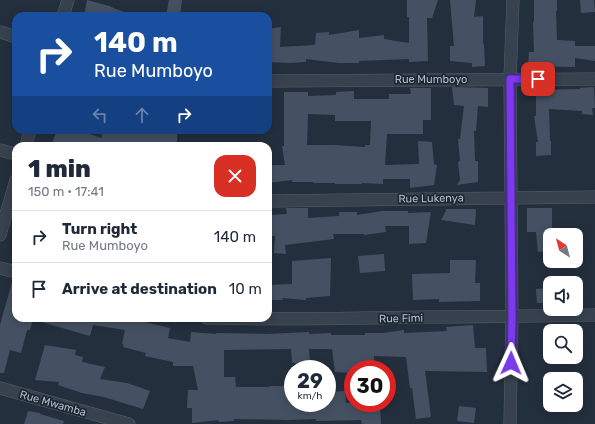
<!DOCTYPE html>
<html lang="en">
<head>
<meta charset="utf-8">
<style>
	:root { --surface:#fff; --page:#f6f6f7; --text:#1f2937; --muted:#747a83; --line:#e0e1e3 }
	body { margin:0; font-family:Rubik,sans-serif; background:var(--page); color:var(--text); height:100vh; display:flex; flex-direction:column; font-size:15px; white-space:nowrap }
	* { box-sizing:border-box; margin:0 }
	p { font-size:13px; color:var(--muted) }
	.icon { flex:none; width:22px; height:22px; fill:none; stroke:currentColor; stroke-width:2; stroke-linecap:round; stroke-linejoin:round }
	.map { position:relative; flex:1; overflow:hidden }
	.details { position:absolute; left:12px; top:142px; width:260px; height:180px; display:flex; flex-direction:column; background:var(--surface); border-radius:12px; box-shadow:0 2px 10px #0003 }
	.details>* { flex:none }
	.guide { position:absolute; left:12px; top:12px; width:260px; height:122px; border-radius:12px; box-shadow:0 2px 10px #0003; background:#1a4fa0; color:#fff; overflow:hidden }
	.needle { width:26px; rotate:324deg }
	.buttons { position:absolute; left:543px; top:228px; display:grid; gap:8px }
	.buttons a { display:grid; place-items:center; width:40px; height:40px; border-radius:8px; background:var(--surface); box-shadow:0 2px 10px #0003; font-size:20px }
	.speed { position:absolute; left:284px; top:360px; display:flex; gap:8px; font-size:20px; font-weight:700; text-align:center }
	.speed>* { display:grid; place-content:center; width:52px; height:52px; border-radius:50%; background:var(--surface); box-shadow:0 2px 10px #0003; line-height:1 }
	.speed small { font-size:10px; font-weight:400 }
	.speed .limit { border:6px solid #d22; background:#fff; color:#111 }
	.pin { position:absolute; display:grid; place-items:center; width:34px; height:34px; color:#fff; margin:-17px; border-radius:8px; box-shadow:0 2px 6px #0006 }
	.me { position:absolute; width:44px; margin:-22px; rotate:1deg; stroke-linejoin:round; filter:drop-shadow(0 0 3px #0008) }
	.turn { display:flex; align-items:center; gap:14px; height:84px; padding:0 16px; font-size:18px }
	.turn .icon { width:52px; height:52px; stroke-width:2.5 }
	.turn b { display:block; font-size:28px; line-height:34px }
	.lanes { display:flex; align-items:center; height:38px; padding:0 16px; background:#0003; justify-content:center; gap:20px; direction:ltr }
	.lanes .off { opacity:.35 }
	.round { display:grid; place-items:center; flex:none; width:42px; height:42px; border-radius:12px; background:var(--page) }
	.headline { display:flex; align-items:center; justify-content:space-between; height:68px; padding:0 16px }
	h1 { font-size:24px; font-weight:800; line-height:30px }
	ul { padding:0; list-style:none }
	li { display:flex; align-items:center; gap:12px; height:52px; padding:0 16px; border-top:1px solid var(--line) }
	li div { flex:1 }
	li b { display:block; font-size:15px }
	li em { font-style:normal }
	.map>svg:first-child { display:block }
	.building { fill:#455162; fill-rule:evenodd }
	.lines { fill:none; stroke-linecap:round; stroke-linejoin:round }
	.minor-casing { stroke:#565f6c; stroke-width:13 }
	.minor { stroke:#38414e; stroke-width:12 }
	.route-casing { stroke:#51269a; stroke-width:10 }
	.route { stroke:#7c3aed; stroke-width:7 }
	.labels { text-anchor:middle; stroke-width:3.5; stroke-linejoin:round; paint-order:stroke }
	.street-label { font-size:11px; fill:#b4bcc9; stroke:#1d2633 }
</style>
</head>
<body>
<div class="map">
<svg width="595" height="424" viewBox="0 0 595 424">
	<rect width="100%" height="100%" fill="#242f3e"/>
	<path class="building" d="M 87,0 L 109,6 L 133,16 L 84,16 Z
		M 169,0 L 182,0 L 180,16 L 166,16 Z
		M 407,0 L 438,0 L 432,18 L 427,18 L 428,61 L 409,62 L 409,59 L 359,61 L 359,63 L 339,63 L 306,59 L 306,62 L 290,63 L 268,62 L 268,29 L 281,27 L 280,47 L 315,45 L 316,33 L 329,32 L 329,35 L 359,30 L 359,38 L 384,35 L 384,39 L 409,43 L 409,17 L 407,17 Z
		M 450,0 L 476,0 L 474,17 L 483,16 L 483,44 L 484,44 L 485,66 L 472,67 L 472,63 L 450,61 L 450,46 L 454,46 Z
		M 534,0 L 557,0 L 557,11 L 556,11 L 557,40 L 575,41 L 575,46 L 595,46 L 595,61 L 575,58 L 575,67 L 528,66 L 529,52 L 534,52 L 533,22 L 534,22 Z
		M 580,0 L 594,0 L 595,12 L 581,13 Z
		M 452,87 L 488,88 L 488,107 L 478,106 L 476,131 L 474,131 L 475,161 L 478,161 L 478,182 L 457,185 L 460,180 L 458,162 L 460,161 L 458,139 L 460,139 L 464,106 L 454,105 Z
		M 594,87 L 595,108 L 592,108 L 593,115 L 582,114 L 582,111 L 549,109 L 550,141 L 551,141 L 551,155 L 536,156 L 536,142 L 538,142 L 534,116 L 536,116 L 536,90 L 580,89 L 580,88 Z
		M 410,88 L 431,88 L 431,120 L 423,120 L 423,134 L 387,134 L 385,165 L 419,164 L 418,141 L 432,142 L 434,164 L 437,165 L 434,185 L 410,188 L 410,179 L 383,179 L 383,184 L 362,183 L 362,184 L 335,184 L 335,183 L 313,183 L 314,182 L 292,182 L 292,180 L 268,183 L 268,165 L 285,165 L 282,146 L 284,146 L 284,92 L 308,92 L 308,96 L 336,95 L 336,92 L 354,91 L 354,99 L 389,99 L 389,94 L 411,94 ZM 308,114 L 335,115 L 335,121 L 371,121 L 370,145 L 365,145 L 365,147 L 334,145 L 307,145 Z
		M 57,130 L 76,130 L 102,138 L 101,130 L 177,130 L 177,146 L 51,146 Z
		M 286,208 L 308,208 L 308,218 L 339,216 L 339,212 L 357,212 L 357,215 L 382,211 L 408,211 L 408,213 L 431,212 L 426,243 L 409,244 L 409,226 L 385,226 L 386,232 L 364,235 L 364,234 L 333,234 L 334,239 L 285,245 L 286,254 L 274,253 L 275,236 L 269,236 L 270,215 L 287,214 Z
		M 527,208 L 552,208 L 552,231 L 550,231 L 550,251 L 538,252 L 536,232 L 527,232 Z
		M 446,209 L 476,209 L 475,225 L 441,220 L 446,211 Z
		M 384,254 L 385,271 L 360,273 L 358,256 Z
		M 331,258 L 330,296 L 306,298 L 306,300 L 282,298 L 283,300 L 268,300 L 268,285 L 292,284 L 292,261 Z
		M 450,260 L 476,260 L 475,283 L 480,283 L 480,301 L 439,302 L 439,299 L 413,300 L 412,274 L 450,273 Z
		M 13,279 L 16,280 L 16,318 L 33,318 L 30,330 L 27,330 L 21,353 L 10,350 L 4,373 L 0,373 L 0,325 Z
		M 550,288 L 550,303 L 537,303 L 536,289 Z
		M 38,318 L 132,318 L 149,323 L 170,328 L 168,338 L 190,342 L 191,332 L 216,334 L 216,333 L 267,334 L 309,332 L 309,334 L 331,333 L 331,335 L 365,335 L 365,333 L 383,333 L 404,330 L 404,333 L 447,331 L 446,327 L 473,325 L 475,348 L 486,348 L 487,372 L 425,371 L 431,417 L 416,419 L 412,388 L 410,388 L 406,357 L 374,356 L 374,369 L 353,369 L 353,373 L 335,372 L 332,349 L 309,349 L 310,363 L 292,363 L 291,349 L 224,350 L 224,377 L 235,377 L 236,387 L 269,387 L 269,386 L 293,386 L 293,403 L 327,403 L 327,392 L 345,391 L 346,403 L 380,403 L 381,424 L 362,424 L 361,420 L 316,421 L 316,419 L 288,420 L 234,419 L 234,421 L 219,422 L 218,420 L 192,423 L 192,408 L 187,408 L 188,390 L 198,390 L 193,366 L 173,366 L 173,362 L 145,356 L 146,353 L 123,347 L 124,345 L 122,344 L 125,330 L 93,325 L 90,336 L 38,321 Z
		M 45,345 L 76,350 L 75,355 L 83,357 L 82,362 L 105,367 L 100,379 L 127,383 L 150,391 L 143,409 L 104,397 L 82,393 L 58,385 L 59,382 L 35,380 Z
		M 459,406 L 476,408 L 474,423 L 457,421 Z
		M 28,411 L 40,413 L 40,414 L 64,421 L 63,424 L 24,424 Z"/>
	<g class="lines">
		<g class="minor-casing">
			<path id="minor" d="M 63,16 L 68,0
				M 0,32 L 16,37
				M 268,81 L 595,79
				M 26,146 L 30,130
				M 0,150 L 16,154
				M 268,201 L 595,197
				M 0,235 L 16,180
				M 0,268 L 16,272
				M 207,318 C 279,320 352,318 425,317 C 482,317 538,316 595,315
				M 0,388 L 129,424
				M 510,424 L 512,317 L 510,79 L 513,0"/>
		</g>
		<use href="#minor" class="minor"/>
	</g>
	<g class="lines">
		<g class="route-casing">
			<path id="route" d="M 511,363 L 512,317 L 510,79 L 538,79"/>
		</g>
		<use href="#route" class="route"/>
	</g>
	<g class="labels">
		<g class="street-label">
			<text x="431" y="83">Rue Mumboyo</text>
			<text transform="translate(431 198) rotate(-1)" y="4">Rue Lukenya</text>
			<text transform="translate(401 318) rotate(-1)" y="4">Rue Fimi</text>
			<text transform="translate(53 403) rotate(16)" y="4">Rue Mwamba</text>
		</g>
	</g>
</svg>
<div class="buttons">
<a><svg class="needle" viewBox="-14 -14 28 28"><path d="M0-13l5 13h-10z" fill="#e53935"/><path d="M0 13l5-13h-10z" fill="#747a83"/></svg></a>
<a><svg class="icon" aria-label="sound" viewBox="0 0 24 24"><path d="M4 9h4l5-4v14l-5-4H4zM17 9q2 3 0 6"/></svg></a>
<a><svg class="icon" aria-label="search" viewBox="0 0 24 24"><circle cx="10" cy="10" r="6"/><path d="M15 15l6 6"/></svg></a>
<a><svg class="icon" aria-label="layers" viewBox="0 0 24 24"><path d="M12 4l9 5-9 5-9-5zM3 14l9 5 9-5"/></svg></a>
</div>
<div class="speed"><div>29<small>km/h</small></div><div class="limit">30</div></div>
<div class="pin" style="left:538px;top:79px;background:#d93025"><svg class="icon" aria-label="arrive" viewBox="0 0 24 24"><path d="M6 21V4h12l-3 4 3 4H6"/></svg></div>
<svg class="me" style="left:511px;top:363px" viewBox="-20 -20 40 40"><path d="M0-17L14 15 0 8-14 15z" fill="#7c3aed" stroke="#fff" stroke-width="4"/></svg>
<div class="guide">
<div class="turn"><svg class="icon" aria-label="right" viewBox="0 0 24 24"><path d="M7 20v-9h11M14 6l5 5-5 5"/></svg><div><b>140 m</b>Rue Mumboyo</div></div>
<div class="lanes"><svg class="icon off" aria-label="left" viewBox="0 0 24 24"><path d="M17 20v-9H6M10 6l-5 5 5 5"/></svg><svg class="icon off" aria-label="ahead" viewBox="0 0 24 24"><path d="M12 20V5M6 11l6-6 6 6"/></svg><svg class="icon" aria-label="right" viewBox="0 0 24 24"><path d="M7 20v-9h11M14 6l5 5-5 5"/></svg></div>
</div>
<section class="details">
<div class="headline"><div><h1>1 min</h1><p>150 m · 17:41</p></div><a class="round" style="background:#d93025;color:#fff"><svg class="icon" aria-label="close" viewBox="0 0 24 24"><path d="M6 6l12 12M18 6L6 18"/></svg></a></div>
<ul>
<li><svg class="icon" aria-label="right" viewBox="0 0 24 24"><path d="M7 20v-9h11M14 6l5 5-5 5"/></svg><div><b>Turn right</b><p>Rue Mumboyo</p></div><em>140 m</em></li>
<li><svg class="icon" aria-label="arrive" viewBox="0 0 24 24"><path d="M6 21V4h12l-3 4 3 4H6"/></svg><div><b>Arrive at destination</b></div><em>10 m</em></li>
</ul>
</section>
</div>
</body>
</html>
